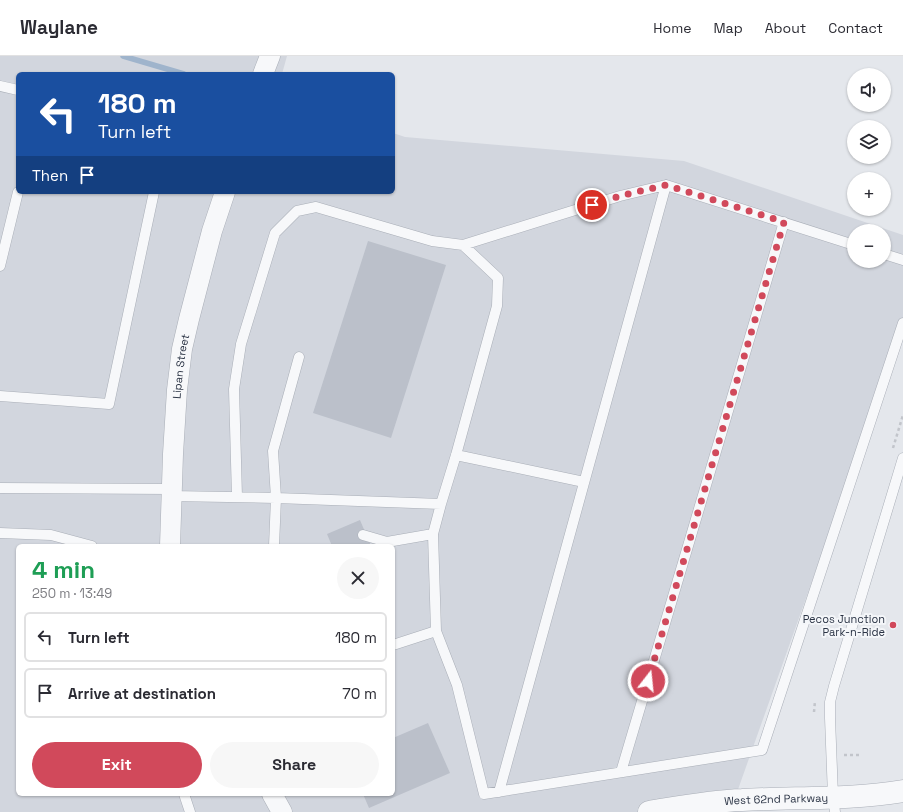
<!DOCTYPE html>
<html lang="en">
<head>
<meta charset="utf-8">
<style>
	:root { --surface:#fff; --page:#f7f7f7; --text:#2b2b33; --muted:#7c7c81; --line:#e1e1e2; --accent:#d1495b }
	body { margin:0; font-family:"Space Grotesk",sans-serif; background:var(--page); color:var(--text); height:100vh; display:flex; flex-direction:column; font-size:15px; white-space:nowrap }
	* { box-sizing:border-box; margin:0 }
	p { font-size:13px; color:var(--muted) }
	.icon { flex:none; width:22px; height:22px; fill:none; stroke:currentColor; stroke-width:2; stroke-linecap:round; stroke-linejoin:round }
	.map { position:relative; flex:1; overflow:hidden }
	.side { position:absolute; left:16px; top:488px; width:379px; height:252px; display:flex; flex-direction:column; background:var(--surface); border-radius:6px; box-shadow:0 1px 3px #0004 }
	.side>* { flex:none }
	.hud { position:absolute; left:16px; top:16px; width:379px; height:122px; border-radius:6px; box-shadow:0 1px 3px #0004; background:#1a4fa0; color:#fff; overflow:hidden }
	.controls { position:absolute; left:847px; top:12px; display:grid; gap:8px }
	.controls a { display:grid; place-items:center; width:44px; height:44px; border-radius:50%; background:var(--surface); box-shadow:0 1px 3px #0004; font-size:20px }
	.pin { position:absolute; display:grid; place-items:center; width:34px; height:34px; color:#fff; margin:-17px; border:2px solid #fff; border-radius:50%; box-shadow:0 1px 4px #0007 }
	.me { position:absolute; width:44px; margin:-22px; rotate:16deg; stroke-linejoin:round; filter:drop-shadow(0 0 3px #0008) }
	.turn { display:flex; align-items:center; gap:14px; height:84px; padding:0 16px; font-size:18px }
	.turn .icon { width:52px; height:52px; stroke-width:2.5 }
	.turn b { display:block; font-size:28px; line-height:34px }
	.then { display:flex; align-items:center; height:38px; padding:0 16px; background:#0003; gap:8px; font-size:15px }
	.round { display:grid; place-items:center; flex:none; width:42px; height:42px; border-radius:21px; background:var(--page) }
	.head { display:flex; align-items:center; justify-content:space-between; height:68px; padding:0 16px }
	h1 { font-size:24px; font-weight:800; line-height:30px; color:#1e9e55 }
	.action { display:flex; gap:8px; margin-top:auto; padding:8px 16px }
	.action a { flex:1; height:46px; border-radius:24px; background:var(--accent); color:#fff; font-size:16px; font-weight:800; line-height:46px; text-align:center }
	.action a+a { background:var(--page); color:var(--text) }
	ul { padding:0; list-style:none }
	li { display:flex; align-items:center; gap:12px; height:50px; margin:0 8px 6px; padding:0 8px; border:2px solid var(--line); border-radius:6px }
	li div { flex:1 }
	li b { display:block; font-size:15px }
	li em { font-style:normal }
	header { display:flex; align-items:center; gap:24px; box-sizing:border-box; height:56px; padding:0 20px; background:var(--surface); border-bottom:1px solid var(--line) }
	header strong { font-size:19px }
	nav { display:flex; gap:22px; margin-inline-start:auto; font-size:14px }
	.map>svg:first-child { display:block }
	.built { fill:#d2d6de; fill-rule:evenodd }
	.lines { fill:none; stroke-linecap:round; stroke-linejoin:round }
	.stream { stroke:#9fb4cc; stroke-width:5.5 }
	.building { fill:#bbc0ca }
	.service-casing { stroke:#a9aeb7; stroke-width:11 }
	.minor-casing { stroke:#a9aeb7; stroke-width:21 }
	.tertiary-casing { stroke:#a9aeb7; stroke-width:23 }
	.path { stroke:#c2c5cb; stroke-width:2.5; stroke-dasharray:3 3; stroke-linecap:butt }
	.service { stroke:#f7f8fa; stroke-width:10 }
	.minor { stroke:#f7f8fa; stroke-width:20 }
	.tertiary { stroke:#f7f8fa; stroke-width:22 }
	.route { stroke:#d1495b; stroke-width:7; stroke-dasharray:0 12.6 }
	.poi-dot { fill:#d1495b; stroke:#f4f6f9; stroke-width:1.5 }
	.labels { text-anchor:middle; stroke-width:4; stroke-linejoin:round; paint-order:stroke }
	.street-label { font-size:11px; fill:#2b3445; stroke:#f4f6f9 }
	.poi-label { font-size:11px; fill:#2b3445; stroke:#f4f6f9; text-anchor:end }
</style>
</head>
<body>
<header>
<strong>Waylane</strong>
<nav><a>Home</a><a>Map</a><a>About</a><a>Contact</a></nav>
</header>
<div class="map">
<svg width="903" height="756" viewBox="0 0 903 756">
	<rect width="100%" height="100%" fill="#e4e7ec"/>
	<path class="built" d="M 0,0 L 287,0 L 282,18 L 18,18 L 18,136 L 393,136 L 393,77 L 405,81 L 684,105 L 903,179 L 903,269 L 730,756 L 0,756 ZM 854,175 L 884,175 L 884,205 L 854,205 ZM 18,490 L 393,490 L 393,738 L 18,738 Z"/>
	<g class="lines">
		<path class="stream" d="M 123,0 L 184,18"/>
	</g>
	<path class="building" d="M 368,185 L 446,209 L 391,382 L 313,357 Z
		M 360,464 L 371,490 L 332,490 L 327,478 Z
		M 428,667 L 450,717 L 369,752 L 363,738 L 393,738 L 393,682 Z"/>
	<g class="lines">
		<g class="service-casing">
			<path id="service" d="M 0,30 L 18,34
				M 463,189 L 620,140 L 666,129
				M 884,198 L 903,204
				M 0,210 L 18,136
				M 0,340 L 109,348 L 154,136
				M 456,399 L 584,426
				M 0,432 L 172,433
				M 171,440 L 276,442 L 274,490
				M 237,441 L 234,333 L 241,288 L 275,177 L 297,155 L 316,151 L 432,185 L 463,189 L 498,222 L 497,250 L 456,399 L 441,448 L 276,442 L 273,395 L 299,301
				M 0,477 L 51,479 L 92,490
				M 363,479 L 387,486 L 385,490
				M 387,486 L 433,478
				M 436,575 L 433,478 L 441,448
				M 393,589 L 436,575 L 457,629 L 484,738 L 762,694 L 903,267
				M 621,716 L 784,166
				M 499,736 L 666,129 L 854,189
				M 184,738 L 190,756
				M 835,756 L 833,740 L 830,662 L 830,646 L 834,630 L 903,402"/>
		</g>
		<g class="minor-casing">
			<g id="minor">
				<path d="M 263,18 L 270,0"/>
				<path id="s1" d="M 170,490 L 173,398 L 177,334 L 182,293 L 189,263 L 212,175 L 225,136"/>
				<path d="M 272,738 L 282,756"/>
			</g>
		</g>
		<g class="tertiary-casing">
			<g id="tertiary">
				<path id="s2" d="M 649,756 C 680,751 711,745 742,744 C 795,741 850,744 903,735"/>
			</g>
		</g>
		<path class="path" d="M 893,392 L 903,359
			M 814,656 L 815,645
			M 844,699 L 862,699"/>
		<use href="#service" class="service"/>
		<use href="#minor" class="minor"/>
		<use href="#tertiary" class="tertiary"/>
	</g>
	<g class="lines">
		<path class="route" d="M 592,149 L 620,140 L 666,129 L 784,166 L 648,625"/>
	</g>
	<circle class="poi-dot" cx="893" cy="569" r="4"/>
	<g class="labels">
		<g class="street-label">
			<text dy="4" stroke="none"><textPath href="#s1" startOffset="180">Lipan Street</textPath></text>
			<text dy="4" stroke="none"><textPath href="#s2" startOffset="128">West 62nd Parkway</textPath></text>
		</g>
		<g class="poi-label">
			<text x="885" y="567">Pecos Junction<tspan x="885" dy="13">Park-n-Ride</tspan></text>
		</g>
	</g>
</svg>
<div class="controls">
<a><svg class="icon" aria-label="sound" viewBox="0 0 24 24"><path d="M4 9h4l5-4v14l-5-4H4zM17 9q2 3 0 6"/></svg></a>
<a><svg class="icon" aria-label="layers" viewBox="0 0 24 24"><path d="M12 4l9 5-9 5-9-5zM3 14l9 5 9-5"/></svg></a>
<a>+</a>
<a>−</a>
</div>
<div class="pin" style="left:592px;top:149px;background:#d93025"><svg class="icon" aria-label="arrive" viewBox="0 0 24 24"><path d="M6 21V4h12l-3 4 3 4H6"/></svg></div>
<svg class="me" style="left:648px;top:625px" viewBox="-20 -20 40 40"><circle r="17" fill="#d1495b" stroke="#fff" stroke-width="3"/><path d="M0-11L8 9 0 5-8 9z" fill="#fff"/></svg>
<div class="hud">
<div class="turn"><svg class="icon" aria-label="left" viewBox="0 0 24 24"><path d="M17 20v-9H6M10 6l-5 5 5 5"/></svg><div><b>180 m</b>Turn left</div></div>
<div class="then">Then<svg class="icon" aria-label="arrive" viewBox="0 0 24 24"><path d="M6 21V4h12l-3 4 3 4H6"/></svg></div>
</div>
<section class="side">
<div class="head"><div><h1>4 min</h1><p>250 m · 13:49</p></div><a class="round"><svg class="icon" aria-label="close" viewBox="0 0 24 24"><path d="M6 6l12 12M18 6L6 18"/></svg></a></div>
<ul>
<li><svg class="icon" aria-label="left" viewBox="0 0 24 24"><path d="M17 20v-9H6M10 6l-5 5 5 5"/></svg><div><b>Turn left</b></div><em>180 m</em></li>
<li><svg class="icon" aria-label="arrive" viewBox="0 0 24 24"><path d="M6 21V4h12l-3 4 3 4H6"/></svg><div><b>Arrive at destination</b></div><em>70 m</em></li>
</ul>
<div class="action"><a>Exit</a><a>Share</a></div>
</section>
</div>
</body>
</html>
